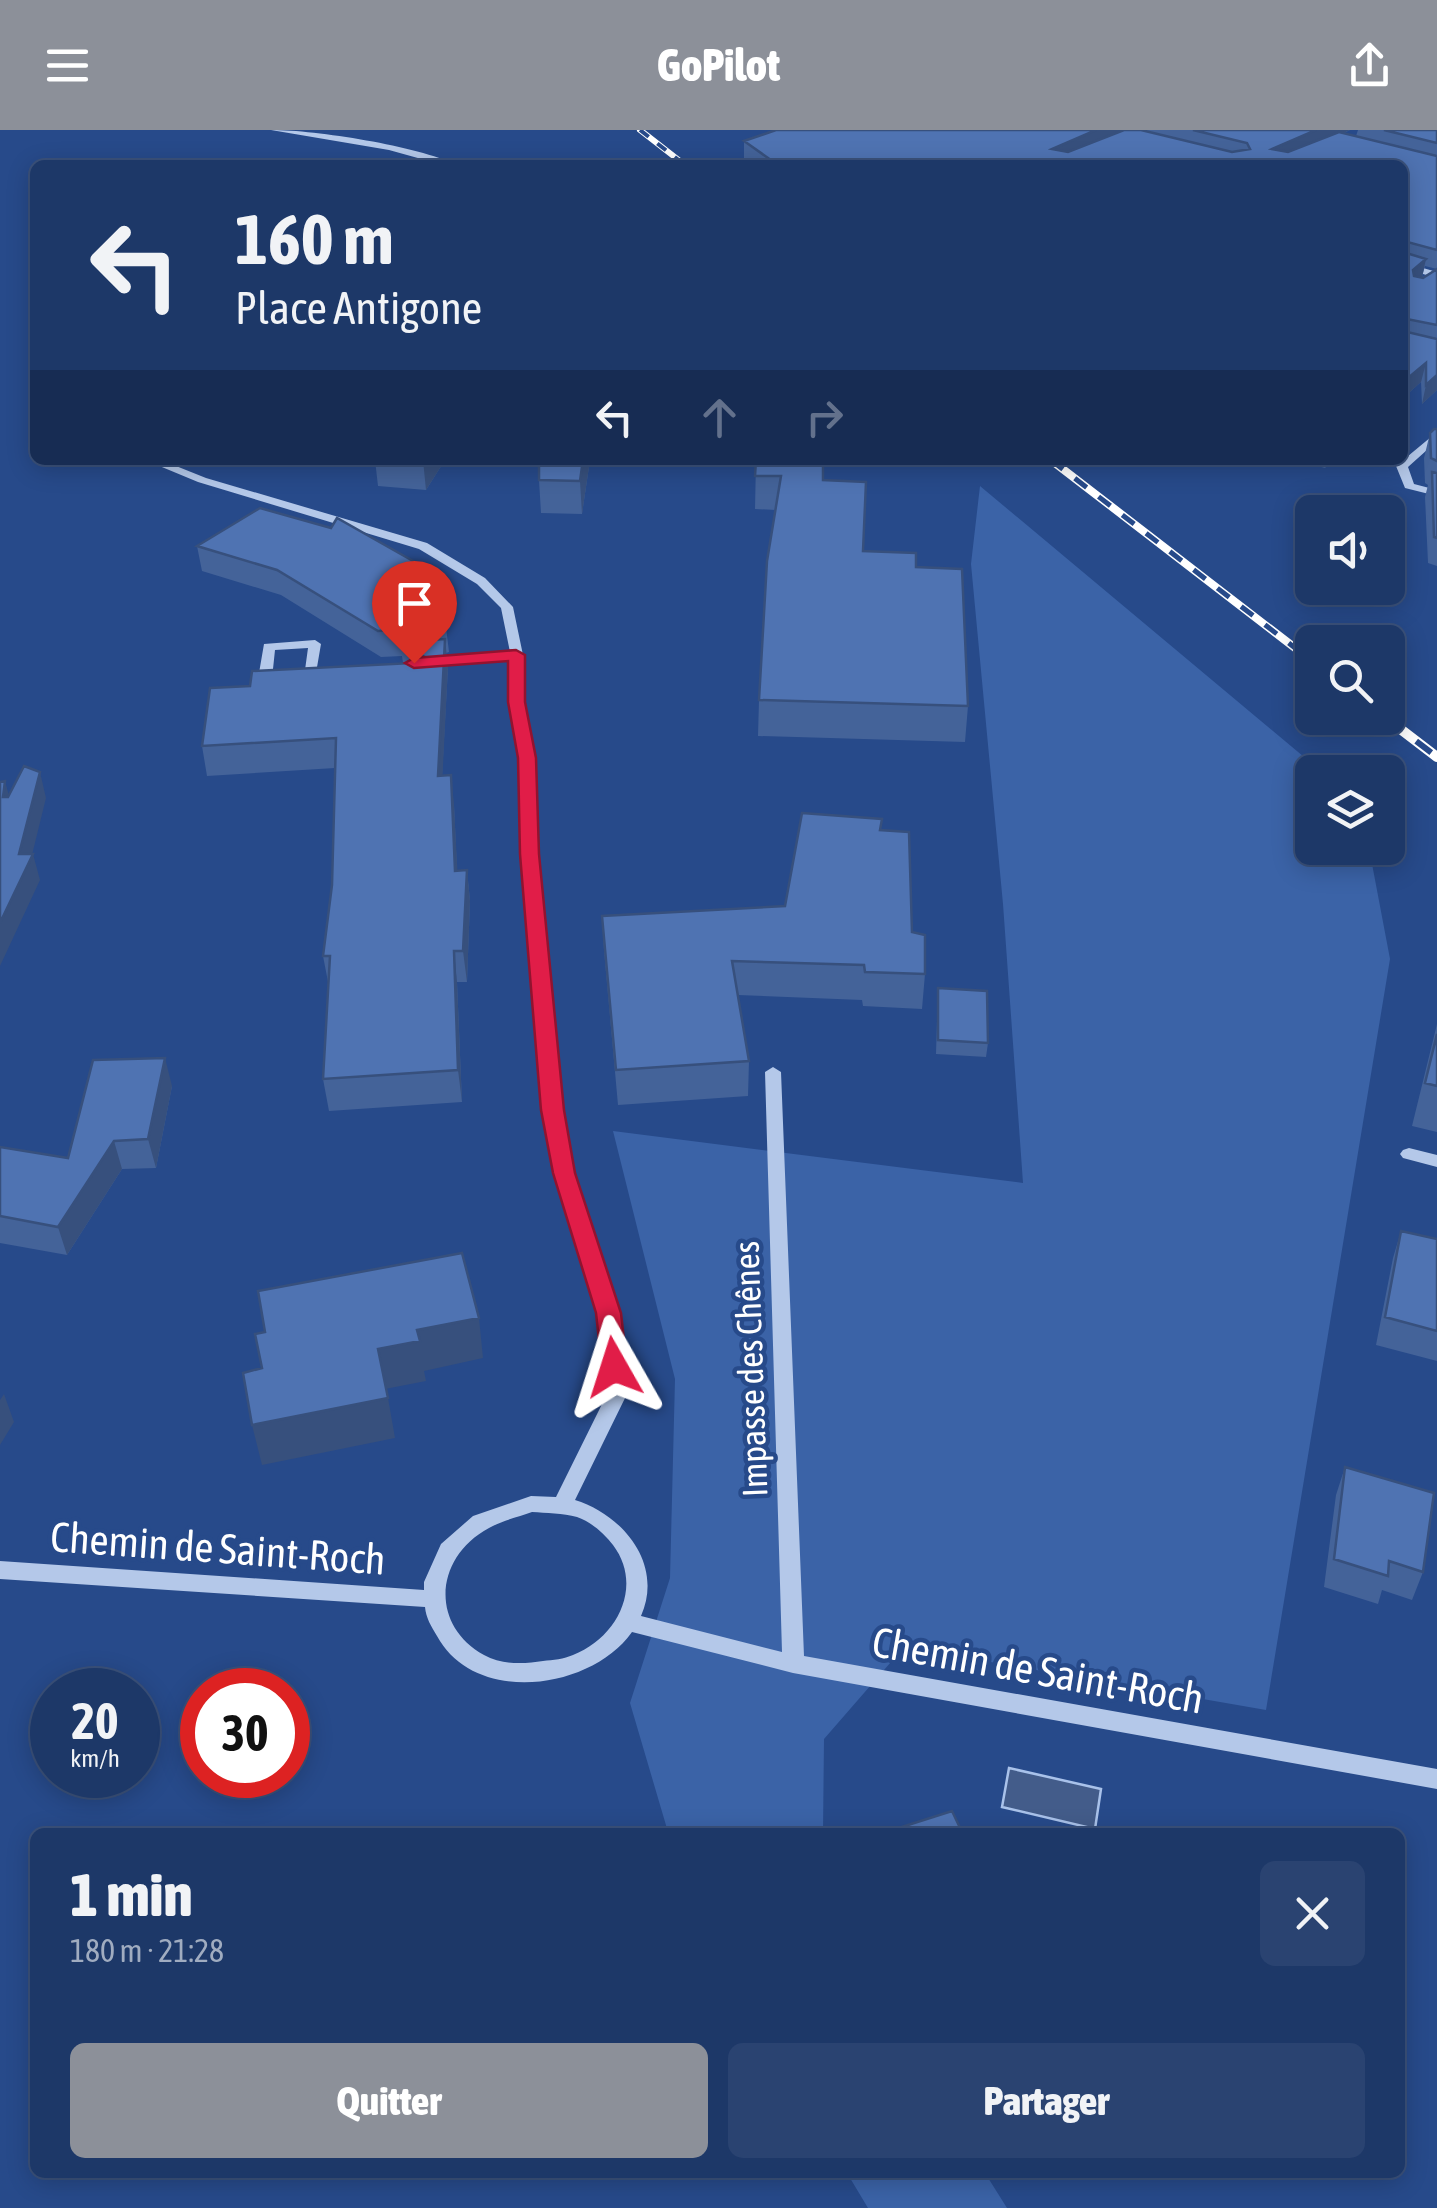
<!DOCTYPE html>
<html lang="fr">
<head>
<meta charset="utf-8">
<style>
	:root { --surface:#1d3868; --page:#2a4371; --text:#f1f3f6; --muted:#a0acc0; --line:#3b527c; --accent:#8c9099 }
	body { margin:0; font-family:"Asap Condensed",sans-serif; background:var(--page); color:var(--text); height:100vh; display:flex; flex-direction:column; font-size:38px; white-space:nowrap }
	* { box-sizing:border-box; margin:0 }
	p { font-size:32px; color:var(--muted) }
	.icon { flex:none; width:55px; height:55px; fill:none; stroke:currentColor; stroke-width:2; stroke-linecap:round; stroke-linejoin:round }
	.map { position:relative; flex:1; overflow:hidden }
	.panel { position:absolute; left:30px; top:1698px; width:1375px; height:350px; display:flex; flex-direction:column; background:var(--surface); border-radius:15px; box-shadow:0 5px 25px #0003,0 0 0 2px var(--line) }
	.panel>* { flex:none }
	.top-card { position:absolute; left:30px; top:30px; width:1378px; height:305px; border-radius:15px; box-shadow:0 5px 25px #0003,0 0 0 2px var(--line); background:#1d3868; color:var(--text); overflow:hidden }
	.fabs { position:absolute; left:1295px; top:365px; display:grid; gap:20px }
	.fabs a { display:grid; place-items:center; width:110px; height:110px; border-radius:15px; background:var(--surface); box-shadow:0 5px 25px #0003,0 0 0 2px var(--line); font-size:50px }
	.speed { position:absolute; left:30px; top:1538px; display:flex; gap:20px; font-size:50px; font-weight:700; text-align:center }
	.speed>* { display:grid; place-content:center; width:130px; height:130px; border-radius:50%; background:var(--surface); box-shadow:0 5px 25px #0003,0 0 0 2px var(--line); line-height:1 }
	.speed small { font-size:25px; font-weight:400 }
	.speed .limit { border:15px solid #d22; background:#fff; color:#111 }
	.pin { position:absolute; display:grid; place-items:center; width:85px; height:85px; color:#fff; margin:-102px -42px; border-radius:50% 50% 50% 0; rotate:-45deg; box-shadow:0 0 10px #0007 }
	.pin .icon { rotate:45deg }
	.me { position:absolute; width:110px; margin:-55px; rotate:354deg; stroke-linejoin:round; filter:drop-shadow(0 0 8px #0008) }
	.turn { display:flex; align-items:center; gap:35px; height:210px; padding:0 40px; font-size:45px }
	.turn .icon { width:130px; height:130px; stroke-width:2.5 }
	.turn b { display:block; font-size:70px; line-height:85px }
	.lanes { display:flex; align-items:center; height:95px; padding:0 40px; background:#0003; justify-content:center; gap:50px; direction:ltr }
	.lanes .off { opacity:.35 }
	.round { display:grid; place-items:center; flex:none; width:105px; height:105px; border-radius:15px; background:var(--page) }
	.overview { display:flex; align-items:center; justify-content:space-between; height:170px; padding:0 40px }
	h1 { font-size:60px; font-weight:800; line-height:75px }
	.cta { display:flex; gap:20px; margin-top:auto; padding:20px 40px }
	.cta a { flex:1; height:115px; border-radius:15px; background:var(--accent); color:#fff; font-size:40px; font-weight:800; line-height:115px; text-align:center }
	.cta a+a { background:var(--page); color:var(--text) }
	header { display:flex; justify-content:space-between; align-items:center; height:130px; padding:0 40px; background:var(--accent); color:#fff; font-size:45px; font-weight:800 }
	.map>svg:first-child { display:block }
	.green { fill:#3b63a7 }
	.water { fill:#435c8a; stroke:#a9c2ea; stroke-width:2.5 }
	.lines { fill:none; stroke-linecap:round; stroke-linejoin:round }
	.minor { fill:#b4c8e9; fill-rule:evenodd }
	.rail-far2-casing { stroke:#fff; stroke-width:6 }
	.rail-far1-casing { stroke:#fff; stroke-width:8 }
	.rail-casing { stroke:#fff; stroke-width:10 }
	.rail-far2 { stroke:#274a8a; stroke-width:4; stroke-dasharray:11; stroke-linecap:butt }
	.rail-far1 { stroke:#274a8a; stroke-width:5; stroke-dasharray:15; stroke-linecap:butt }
	.rail { stroke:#274a8a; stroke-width:6; stroke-dasharray:19; stroke-linecap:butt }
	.wall { fill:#446399; fill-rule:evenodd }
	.shaded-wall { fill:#37507d }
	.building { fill:#4f73b2; stroke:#37507d; stroke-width:2.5 }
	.route { fill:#e11d48; stroke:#92132f; stroke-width:2.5 }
	.labels { text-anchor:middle; stroke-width:9; stroke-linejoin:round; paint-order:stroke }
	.street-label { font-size:35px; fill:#fff; stroke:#274a8a }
	.near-street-label { font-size:42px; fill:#fff; stroke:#274a8a }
</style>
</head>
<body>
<header><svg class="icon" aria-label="menu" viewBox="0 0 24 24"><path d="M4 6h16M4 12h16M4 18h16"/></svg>GoPilot<svg class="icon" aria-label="share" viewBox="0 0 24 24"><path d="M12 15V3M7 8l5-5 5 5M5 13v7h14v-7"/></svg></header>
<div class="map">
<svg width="1437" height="2078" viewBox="0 0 1437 2078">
	<rect width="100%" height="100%" fill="#274a8a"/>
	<path class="green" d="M 980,356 L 1322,642 L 1312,642 L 1312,718 L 1369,718 L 1390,829 L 1266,1580 L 904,1517 L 824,1609 L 823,1702 L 668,1702 L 630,1573 L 670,1448 L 675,1249 L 613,1001 L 1023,1053 L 1003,774 L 971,434 Z
		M 847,2043 L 985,2043 L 1007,2078 L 868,2078 Z"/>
	<path class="water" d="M 1009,1638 L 1101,1659 L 1095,1699 L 1002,1677 Z"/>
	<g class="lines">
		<path class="minor" d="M 271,0 C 317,0 417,16 457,35 L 443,35 L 389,20 Z
			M 1402,132 L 1437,142 L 1437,148 L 1402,138 Z
			M 1437,302 L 1437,311 L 1408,337 L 1414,354 L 1437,360 L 1437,366 L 1405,358 L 1396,336 Z
			M 145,330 L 161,330 L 206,348 L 427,413 L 485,448 L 513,477 L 523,525 L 524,572 L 534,627 L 537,725 L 561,980 L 573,1043 L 618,1183 L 627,1264 L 575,1370 C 623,1385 664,1434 641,1486 L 782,1522 L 765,942 L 773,937 L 781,942 L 804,1526 L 1437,1639 L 1437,1659 L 793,1543 L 632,1502 C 591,1560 475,1576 437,1506 C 431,1496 426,1488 425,1477 L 0,1449 L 0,1431 L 424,1460 L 424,1452 L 441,1414 L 473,1386 L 531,1366 L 556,1367 L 607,1264 L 600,1183 L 555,1043 L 545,980 L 523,725 L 520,627 L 510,572 L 511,529 L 427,536 L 421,532 L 427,528 L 510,522 L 501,478 L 477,454 L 419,419 L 198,352 ZM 532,1382 C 546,1383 563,1383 577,1387 C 591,1392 604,1403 613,1415 C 644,1456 617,1508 573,1525 C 564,1529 553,1530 543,1531 C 524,1534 502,1535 484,1525 C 429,1494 435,1427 489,1398 C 501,1391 518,1387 532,1382 Z
			M 957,330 L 992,330 C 984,336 965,336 957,330 Z
			M 315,510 L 321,514 L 316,543 L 311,544 L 305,540 L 308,518 L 275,520 L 273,539 L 292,539 L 292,545 L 266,547 L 259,543 L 264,514 Z
			M 1409,1018 L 1437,1025 L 1437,1037 L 1403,1028 L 1400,1024 L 1403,1020 Z"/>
		<g class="rail-far2-casing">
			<path id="rail-far2" d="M 640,0 L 685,35"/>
		</g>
		<g class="rail-far1-casing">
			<path id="rail-far1" d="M 1051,330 L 1312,531"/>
		</g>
		<g class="rail-casing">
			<path id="rail" d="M 1386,588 L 1437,627"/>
		</g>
		<use href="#rail-far2" class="rail-far2"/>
		<use href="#rail-far1" class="rail-far1"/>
		<use href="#rail" class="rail"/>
	</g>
	<path class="wall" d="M 776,0 L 1350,0 L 1344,3 L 1356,6 L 1358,0 L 1437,0 L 1437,260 L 1422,274 L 1421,252 L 1402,269 L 1402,35 L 754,35 L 744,28 L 744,11 ZM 1425,136 L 1437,139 L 1422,147 Z
		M 1437,299 L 1437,436 L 1428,433 L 1425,367 L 1428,355 L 1425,353 L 1424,328 L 1430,303 Z
		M 375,330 L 445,330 L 426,360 L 378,356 Z
		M 590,330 L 582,384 L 541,383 L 539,350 Z
		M 756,330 L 823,350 L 863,421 L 916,437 L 968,576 L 965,612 L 758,606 L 759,570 L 776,380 L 755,379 Z
		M 1296,330 L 1333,330 L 1325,338 Z
		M 260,378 L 446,497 L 449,522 L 446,523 L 448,537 L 442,646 L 454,675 L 457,741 L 467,740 L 470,771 L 467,852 L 457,852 L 462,972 L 329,981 L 323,949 L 329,857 L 323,826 L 332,755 L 335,638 L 207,646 L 202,616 L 250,556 L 403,533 L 402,526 L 381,527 L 281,465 L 202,441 L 197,416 Z
		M 881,700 L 925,844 L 922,879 L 863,876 L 862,870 L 738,865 L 749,931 L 748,966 L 618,975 L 604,820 L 602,786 L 785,776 Z
		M 938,858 L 988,913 L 986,927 L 936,924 Z
		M 1437,894 L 1437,1002 L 1412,996 Z
		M 172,956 L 156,1038 L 122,1039 L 67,1125 L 0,1113 L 0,1017 L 68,1028 Z
		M 1401,1101 L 1437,1109 L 1437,1231 L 1376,1215 L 1393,1128 Z
		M 1345,1337 L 1423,1442 L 1412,1470 L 1382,1460 L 1378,1474 L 1324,1457 L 1336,1365 Z"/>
	<path class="shaded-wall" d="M 1096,0 L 1128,0 L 1052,35 L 1052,19 Z
		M 1316,0 L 1350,0 L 1271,35 L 1272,19 Z
		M 1426,129 L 1422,147 L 1409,158 L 1413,140 Z
		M 1426,233 L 1421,252 L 1402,269 L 1402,253 Z
		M 1437,245 L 1437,260 L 1422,274 L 1426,255 Z
		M 423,330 L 445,330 L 426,360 Z
		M 583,330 L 590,330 L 582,384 L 580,351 Z
		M 445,509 L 448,537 L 441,676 L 438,646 Z
		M 40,642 L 46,668 L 32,725 L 33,724 L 40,750 L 0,836 L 0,793 Z
		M 451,645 L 454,675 L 459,771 L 455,741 Z
		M 5,651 L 12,677 L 3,667 Z
		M 467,740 L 470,771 L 467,852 L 463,821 Z
		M 454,821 L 457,852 L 462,972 L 458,940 Z
		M 165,928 L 172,956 L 156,1038 L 148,1009 Z
		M 114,1011 L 122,1039 L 67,1125 L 58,1097 Z
		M 479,1188 L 483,1228 L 424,1241 L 426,1251 L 385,1259 L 378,1219 L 417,1200 Z
		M 4,1264 L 14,1292 L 0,1315 L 0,1270 Z
		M 388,1268 L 395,1308 L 262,1335 L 252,1295 Z"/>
	<path class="building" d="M 776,0 L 1096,0 L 1052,19 L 1068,22 L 1124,0 L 1141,0 L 1232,22 L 1250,19 L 1247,13 L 1193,0 L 1316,0 L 1272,19 L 1288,22 L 1339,2 L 1437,26 L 1437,120 L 1404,111 L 1403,122 L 1426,129 L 1413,140 L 1414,146 L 1423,148 L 1437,139 L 1437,195 L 1407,189 L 1402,192 L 1402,35 L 778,35 L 744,11 Z
		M 1384,0 L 1437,0 L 1437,13 Z
		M 1402,193 L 1403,201 L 1437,209 L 1437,245 L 1426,255 L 1426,233 L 1402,253 Z
		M 1434,299 L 1437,299 L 1437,331 L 1431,328 L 1430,303 Z
		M 539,330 L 583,330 L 580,351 L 539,350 Z
		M 756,330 L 823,330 L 823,350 L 866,352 L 863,421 L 916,423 L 916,437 L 962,439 L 968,576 L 759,570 L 767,431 L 781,346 L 755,346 Z
		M 1432,342 L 1437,343 L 1437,408 L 1434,407 Z
		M 260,378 L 331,398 L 337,388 L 436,444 L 446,497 L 378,501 L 277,440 L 197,416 Z
		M 445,509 L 438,646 L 451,645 L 455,741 L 467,740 L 463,821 L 454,821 L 458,940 L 323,949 L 330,826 L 323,826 L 332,755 L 336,608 L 202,616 L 210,558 L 250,556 L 252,541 L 433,532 L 400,512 Z
		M 24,636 L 40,642 L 19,724 L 33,724 L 0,793 L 0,652 L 5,651 L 3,667 L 8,667 Z
		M 802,683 L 882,689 L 880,700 L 909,702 L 912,802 L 925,805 L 925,844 L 865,842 L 864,835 L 732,831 L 749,931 L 616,940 L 602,786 L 785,776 Z
		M 938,858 L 987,861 L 988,913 L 938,910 Z
		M 1437,904 L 1437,956 L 1425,953 Z
		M 165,928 L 148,1009 L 114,1011 L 58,1097 L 0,1086 L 0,1017 L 68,1028 L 93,930 Z
		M 1401,1101 L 1437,1109 L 1437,1201 L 1385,1187 Z
		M 462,1123 L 479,1188 L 417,1200 L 420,1211 L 378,1219 L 388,1268 L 252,1295 L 243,1243 L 262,1238 L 255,1204 L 265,1202 L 258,1161 Z
		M 1345,1337 L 1434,1363 L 1423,1442 L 1389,1431 L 1388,1446 L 1334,1429 Z
		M 952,1681 L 962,1702 L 886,1702 Z"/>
	<path class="route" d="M 516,520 L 525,525 L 525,572 L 536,628 L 539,724 L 564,980 L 575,1043 L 621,1183 L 627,1237 L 623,1244 L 605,1244 L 602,1237 L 596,1183 L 553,1043 L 541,980 L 520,724 L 518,628 L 508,572 L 508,531 L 414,538 L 405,533 L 414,528 Z"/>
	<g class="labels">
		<g class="street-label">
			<text transform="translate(751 1239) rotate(-92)" y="12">Impasse des Chênes</text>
		</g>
		<g class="near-street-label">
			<text transform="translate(218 1418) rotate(4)" y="15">Chemin de Saint-Roch</text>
			<text transform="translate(1038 1540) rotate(10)" y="15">Chemin de Saint-Roch</text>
		</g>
	</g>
</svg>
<div class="fabs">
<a><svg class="icon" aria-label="sound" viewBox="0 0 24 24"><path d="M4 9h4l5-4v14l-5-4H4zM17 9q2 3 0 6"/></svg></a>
<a><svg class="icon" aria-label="search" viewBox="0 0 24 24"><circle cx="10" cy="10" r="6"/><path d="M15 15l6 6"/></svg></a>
<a><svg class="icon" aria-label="layers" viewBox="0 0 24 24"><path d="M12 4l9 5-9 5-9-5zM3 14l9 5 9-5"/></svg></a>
</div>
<div class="speed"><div>20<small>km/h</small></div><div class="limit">30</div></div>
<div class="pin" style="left:414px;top:533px;background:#d93025"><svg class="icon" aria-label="arrive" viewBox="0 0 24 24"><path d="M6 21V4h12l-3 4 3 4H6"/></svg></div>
<svg class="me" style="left:614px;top:1237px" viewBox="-20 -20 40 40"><path d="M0-17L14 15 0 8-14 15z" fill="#e11d48" stroke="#fff" stroke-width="4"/></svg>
<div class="top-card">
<div class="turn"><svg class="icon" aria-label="left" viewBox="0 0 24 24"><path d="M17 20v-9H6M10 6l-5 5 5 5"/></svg><div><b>160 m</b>Place Antigone</div></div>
<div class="lanes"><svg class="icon" aria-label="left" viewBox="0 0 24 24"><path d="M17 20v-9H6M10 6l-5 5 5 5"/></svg><svg class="icon off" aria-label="ahead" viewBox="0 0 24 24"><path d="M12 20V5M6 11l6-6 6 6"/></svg><svg class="icon off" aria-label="right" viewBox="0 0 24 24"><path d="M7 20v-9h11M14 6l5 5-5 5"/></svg></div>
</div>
<section class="panel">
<div class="overview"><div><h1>1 min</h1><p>180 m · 21:28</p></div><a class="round"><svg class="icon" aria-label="close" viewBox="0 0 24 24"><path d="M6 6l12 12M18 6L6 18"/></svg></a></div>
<div class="cta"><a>Quitter</a><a>Partager</a></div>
</section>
</div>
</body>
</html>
